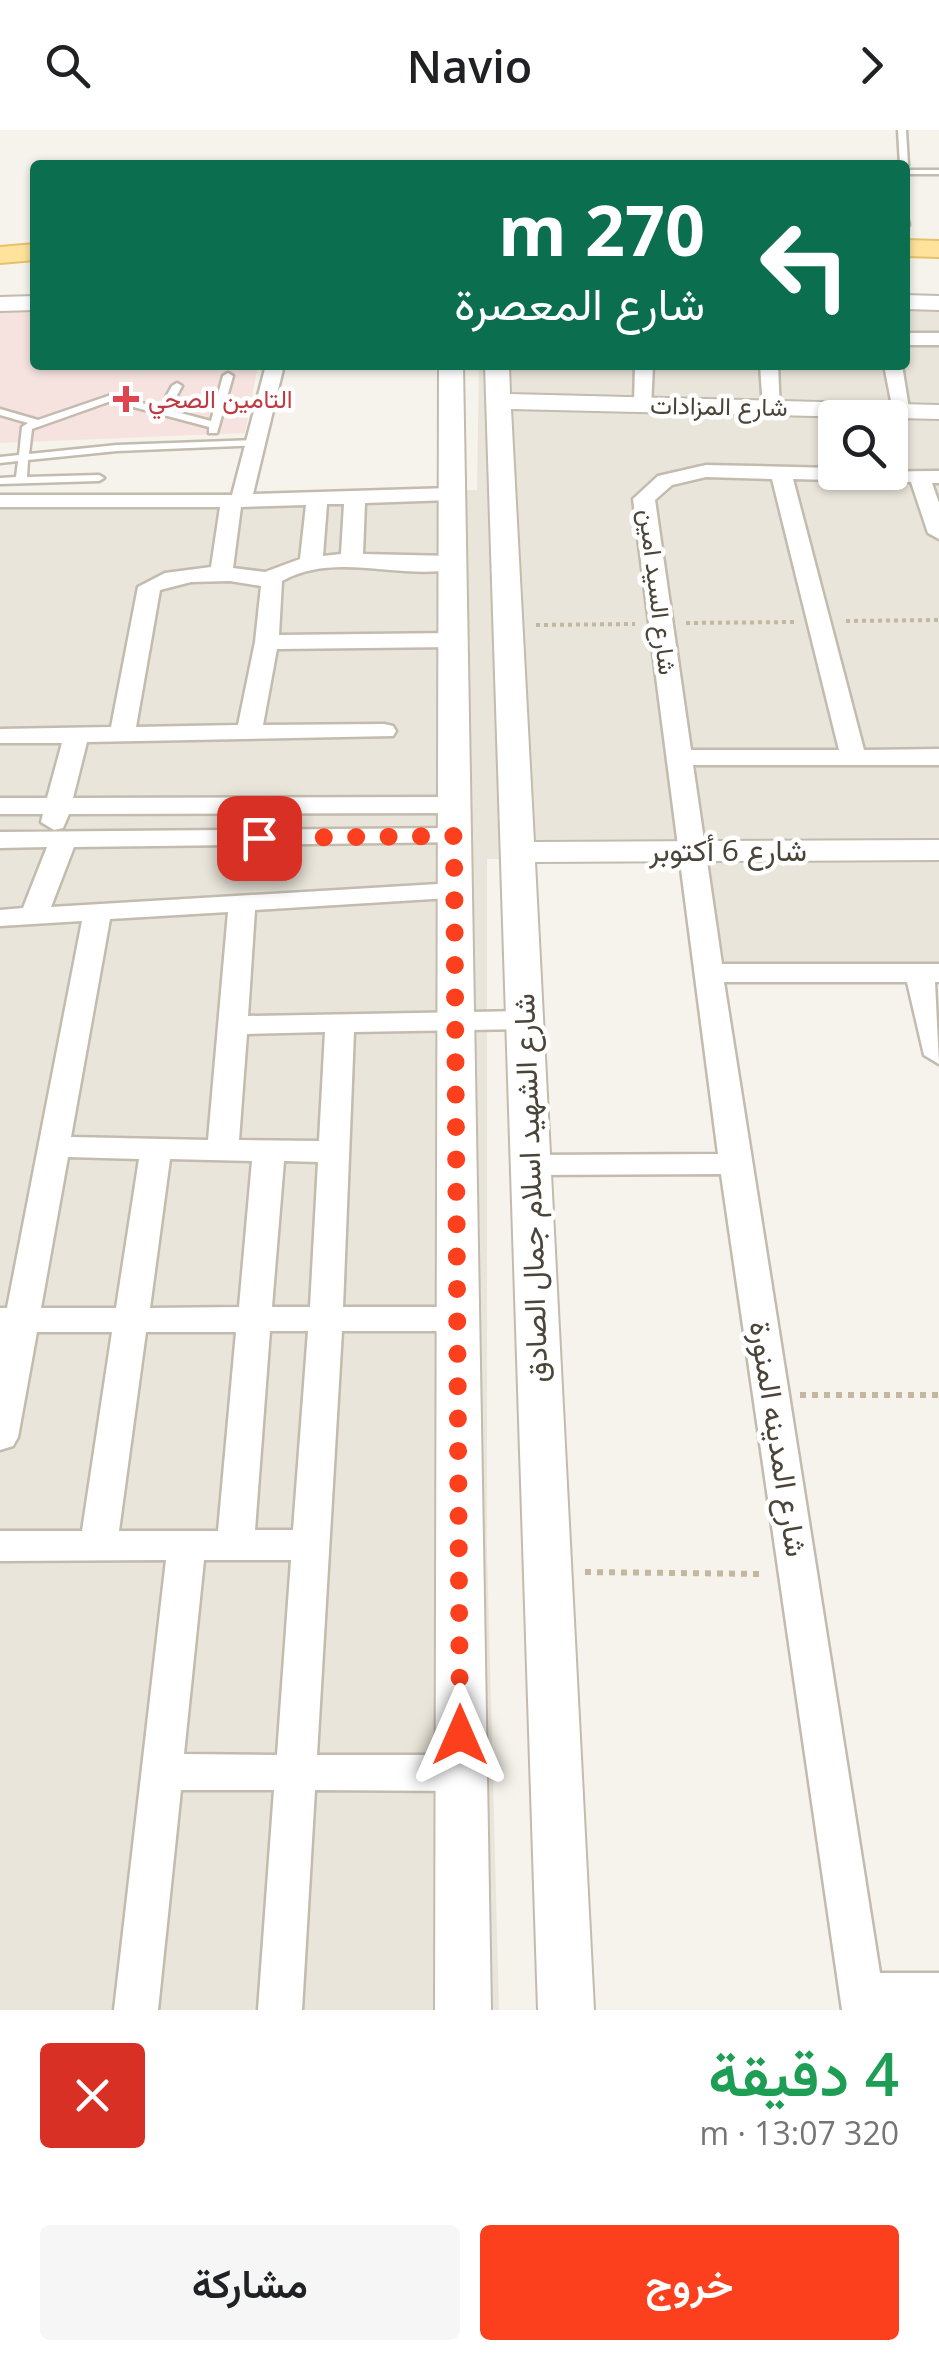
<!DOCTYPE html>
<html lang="ar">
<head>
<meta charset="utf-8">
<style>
	:root { --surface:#fff; --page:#f6f6f6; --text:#202124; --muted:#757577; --accent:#fc3f1d }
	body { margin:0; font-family:"Open Sans",Vazirmatn,sans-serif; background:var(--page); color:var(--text); direction:rtl; height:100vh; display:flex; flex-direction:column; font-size:38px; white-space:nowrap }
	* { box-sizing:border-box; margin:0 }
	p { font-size:32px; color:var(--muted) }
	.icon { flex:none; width:55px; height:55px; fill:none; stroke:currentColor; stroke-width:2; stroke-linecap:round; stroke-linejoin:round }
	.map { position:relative; height:1880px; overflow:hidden; direction:ltr }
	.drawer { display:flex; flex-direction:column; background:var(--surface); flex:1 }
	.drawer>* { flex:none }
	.guide { position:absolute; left:30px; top:30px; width:880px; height:210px; border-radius:10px; box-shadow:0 2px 8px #0004; direction:rtl; background:#0b6e4f; color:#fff; overflow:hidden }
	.fabs { position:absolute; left:818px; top:270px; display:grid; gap:20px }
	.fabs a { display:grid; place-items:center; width:90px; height:90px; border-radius:10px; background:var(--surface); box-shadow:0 2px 8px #0004; font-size:50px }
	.pin { position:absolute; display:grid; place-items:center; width:85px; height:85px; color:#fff; margin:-42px; border-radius:20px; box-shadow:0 5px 15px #0006 }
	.me { position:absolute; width:110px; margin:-55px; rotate:0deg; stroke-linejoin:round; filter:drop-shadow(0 0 8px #0008) }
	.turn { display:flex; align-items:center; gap:35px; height:210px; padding:0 40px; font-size:45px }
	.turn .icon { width:130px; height:130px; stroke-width:2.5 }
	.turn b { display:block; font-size:70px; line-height:85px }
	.round { display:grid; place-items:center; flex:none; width:105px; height:105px; border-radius:10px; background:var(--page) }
	.overview { display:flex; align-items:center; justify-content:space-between; height:170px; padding:0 40px }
	h1 { font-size:60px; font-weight:600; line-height:75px; color:#1e9e55 }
	.primary-button { display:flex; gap:20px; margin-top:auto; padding:20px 40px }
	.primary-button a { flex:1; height:115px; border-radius:10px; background:var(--accent); color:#fff; font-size:40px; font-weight:600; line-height:115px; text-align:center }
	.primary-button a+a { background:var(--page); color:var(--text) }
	header { display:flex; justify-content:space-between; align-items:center; height:130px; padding:0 40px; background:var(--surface); font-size:45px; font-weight:600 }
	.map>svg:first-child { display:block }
	.residential { fill:#eae5da; fill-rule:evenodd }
	.medical { fill:#f6e3e0 }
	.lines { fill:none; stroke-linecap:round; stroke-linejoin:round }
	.service-casing { stroke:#c2bbae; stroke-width:5 }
	.minor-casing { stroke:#c2bbae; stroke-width:5 }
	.tertiary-casing { stroke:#c2bbae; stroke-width:4 }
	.primary-casing { stroke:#e6c16a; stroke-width:4 }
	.path-far1 { stroke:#c4b79f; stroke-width:4; stroke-dasharray:4 4; stroke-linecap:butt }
	.path { stroke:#c4b79f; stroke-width:6; stroke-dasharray:6 6; stroke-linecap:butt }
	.service { fill:#fff; fill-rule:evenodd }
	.minor { fill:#fff; fill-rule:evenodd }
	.tertiary { fill:#fff; fill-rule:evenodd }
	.primary { fill:#ffe39c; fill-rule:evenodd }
	.route { stroke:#fc3f1d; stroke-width:18; stroke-dasharray:0 32.4 }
	.health-dot { fill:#e0444e; stroke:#fff; stroke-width:4 }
	.labels { text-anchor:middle; stroke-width:9; stroke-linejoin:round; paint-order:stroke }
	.far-health-label { font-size:25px; fill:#be3a42; stroke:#fff; text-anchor:start }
	.far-street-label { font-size:25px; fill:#4b4439; stroke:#fff }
	.street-label { font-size:30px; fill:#4b4439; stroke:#fff }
</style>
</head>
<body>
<header><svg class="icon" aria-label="forward" viewBox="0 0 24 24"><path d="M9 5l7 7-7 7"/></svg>Navio<svg class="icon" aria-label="search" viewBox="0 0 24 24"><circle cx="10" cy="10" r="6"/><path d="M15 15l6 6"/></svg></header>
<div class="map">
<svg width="939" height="1880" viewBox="0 0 939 1880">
	<rect width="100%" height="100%" fill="#f6f3ec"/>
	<path class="residential" d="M 905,177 L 939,178 L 939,833 L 725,835 L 707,730 L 487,729 L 487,1422 L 499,1880 L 0,1880 L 0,364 L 477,360 L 479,235 L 905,235 ZM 835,288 L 890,288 L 890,342 L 835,342 Z"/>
	<path class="medical" d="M 35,174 L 35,235 L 258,235 L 245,303 L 0,313 L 0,175 Z"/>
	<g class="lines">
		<g class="service-casing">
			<path id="service" d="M 898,0 L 906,0 L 908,35 L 905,37 L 905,35 L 900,35 Z
				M 905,40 L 939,40 L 939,44 L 905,44 Z
				M 905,89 L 908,90 L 909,95 L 905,98 Z
				M 228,243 L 233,246 L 217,303 L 209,303 L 209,297 L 111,271 L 32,299 L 29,324 L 117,315 L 256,310 L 261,313 L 260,315 L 117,321 L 28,330 L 27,347 L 99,345 L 104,348 L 99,351 L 0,354 L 0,348 L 16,347 L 18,331 L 0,333 L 0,327 L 19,325 L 22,297 L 28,293 L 0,285 L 0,279 L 38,290 L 111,265 L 160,278 L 172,256 L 177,253 L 182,256 L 169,280 L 211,291 L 223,246 Z"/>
		</g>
		<g class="minor-casing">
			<path id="minor" d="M 905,203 L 939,203 L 939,215 L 905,215 Z
				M 266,235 L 284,235 L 253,364 L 450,358 L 460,364 L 450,370 L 365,373 L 363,424 L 452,426 L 463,433 L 460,438 C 401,452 337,420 282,451 L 279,505 L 453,503 L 465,510 L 453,517 L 277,519 L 263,595 L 384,594 L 393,596 L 396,601 L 393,606 L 87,612 L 73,668 L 454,667 L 467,675 L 454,683 L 69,684 L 63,698 L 54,700 L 41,692 L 43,684 L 0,684 L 0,668 L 47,668 L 62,613 L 0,613 L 0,599 L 111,597 L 138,457 L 165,443 L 211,437 L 220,377 L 0,377 L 0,365 L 232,365 ZM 327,374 L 344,374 L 341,424 L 323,426 ZM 306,375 L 300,429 L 265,442 L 233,438 L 241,377 ZM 230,451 L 261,456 L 255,512 L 238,595 L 136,597 L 160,460 L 191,452 Z
				M 635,235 L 653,235 L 651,278 L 634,274 Z
				M 760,235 L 778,235 L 780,282 L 763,278 Z
				M 884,235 L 902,235 L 910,285 L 893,281 Z
				M 706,335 L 835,338 L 835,342 L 939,341 L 939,353 L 932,353 L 939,373 L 939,409 L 928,403 L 911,352 L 793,349 L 864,620 L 939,619 L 939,635 L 693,635 L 722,834 L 939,834 L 939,852 L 935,852 L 939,934 L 924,925 L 907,852 L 724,852 L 880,1843 L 939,1843 L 939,1880 L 842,1880 L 721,1044 L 531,1045 L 520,1042 L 515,1035 L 520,1028 L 531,1025 L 718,1024 L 633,369 L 658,346 ZM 706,347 L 772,349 L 839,620 L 691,620 L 655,370 L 672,355 Z
				M 454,698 L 467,706 L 463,712 L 74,717 L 51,777 L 455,753 L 469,761 L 465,767 L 255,780 L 248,886 L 524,881 L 539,890 L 524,899 L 354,902 L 343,1177 L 458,1177 L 470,1180 L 475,1189 L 470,1198 L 458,1201 L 342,1201 L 317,1625 L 461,1625 L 476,1631 L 482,1643 L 476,1655 L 461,1661 L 315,1660 L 302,1880 L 258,1880 L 274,1660 L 181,1660 L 158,1880 L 114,1880 L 166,1430 L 0,1431 L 0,1401 L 82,1401 L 112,1202 L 37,1202 L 18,1307 L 13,1316 L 0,1320 L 0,1178 L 7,1178 L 82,791 L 0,796 L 0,780 L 23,778 L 47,717 L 0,718 L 0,702 ZM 228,782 L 208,1010 L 71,1007 L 110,789 ZM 325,902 L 319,1011 L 239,1010 L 247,904 ZM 68,1027 L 139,1029 L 116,1178 L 41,1178 ZM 170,1029 L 252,1031 L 239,1177 L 150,1178 ZM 284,1031 L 318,1032 L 310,1177 L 272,1177 ZM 270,1201 L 308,1201 L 293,1400 L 255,1400 ZM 146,1202 L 236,1202 L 218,1401 L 119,1401 ZM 204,1430 L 291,1430 L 277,1625 L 184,1624 Z"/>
		</g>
		<g class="tertiary-casing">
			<path id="tertiary" d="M 905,165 L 939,166 L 939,180 L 905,179 Z
				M 35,166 L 35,180 L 0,181 L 0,167 Z
				M 439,235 L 463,235 L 491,1880 L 435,1880 Z
				M 485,235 L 509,235 L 510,264 L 939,275 L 939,289 L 511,279 L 534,712 L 939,710 L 939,730 L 535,732 L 594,1880 L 538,1880 Z"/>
		</g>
		<g class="primary-casing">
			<path id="primary" d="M 905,110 L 939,111 L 939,127 L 905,126 Z
				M 35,114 L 35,130 L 0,133 L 0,117 Z"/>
		</g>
		<path class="path-far1" d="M 846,491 L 939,490
			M 686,493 L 795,492
			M 536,495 L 635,494"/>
		<path class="path" d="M 800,1265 L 939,1265
			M 585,1442 L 764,1444"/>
		<use href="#service" class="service"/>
		<use href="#minor" class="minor"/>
		<use href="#tertiary" class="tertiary"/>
		<use href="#primary" class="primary"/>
	</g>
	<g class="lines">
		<path class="route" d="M 259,708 L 454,706 L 460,1605"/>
	</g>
	<path class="health-dot" d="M121 254h10v10h10v10h-10v10h-10v-10h-10v-10h10z"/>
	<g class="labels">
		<g class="far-health-label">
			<text x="148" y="278">التامين الصحي</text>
		</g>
		<g class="far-street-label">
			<text transform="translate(719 276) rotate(1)" y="9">شارع المزادات</text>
			<text transform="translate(658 462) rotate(83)" y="9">شارع السيد امين</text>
		</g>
		<g class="street-label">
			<text x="728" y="731">شارع 6 أكتوبر</text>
			<text transform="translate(531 1058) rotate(-92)" y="10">شارع الشهيد اسلام جمال الصادق</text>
			<text transform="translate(778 1309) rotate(81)" y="10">شارع المدينه المنورة</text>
		</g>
	</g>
</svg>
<div class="fabs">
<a><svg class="icon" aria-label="search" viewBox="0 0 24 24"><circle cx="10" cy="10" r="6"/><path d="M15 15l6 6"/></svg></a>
</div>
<div class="pin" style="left:259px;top:708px;background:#d93025"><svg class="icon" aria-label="arrive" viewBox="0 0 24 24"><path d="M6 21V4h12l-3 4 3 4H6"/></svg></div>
<svg class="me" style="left:460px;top:1605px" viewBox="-20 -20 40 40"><path d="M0-17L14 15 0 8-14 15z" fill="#fc3f1d" stroke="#fff" stroke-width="4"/></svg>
<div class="guide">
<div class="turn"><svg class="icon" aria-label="left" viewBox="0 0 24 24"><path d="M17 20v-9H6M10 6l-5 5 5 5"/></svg><div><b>270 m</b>شارع المعصرة</div></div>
</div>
</div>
<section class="drawer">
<div class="overview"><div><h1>4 دقيقة</h1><p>320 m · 13:07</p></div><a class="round" style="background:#d93025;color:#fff"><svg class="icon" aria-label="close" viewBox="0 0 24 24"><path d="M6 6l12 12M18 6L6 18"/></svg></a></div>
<div class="primary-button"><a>خروج</a><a>مشاركة</a></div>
</section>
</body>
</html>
